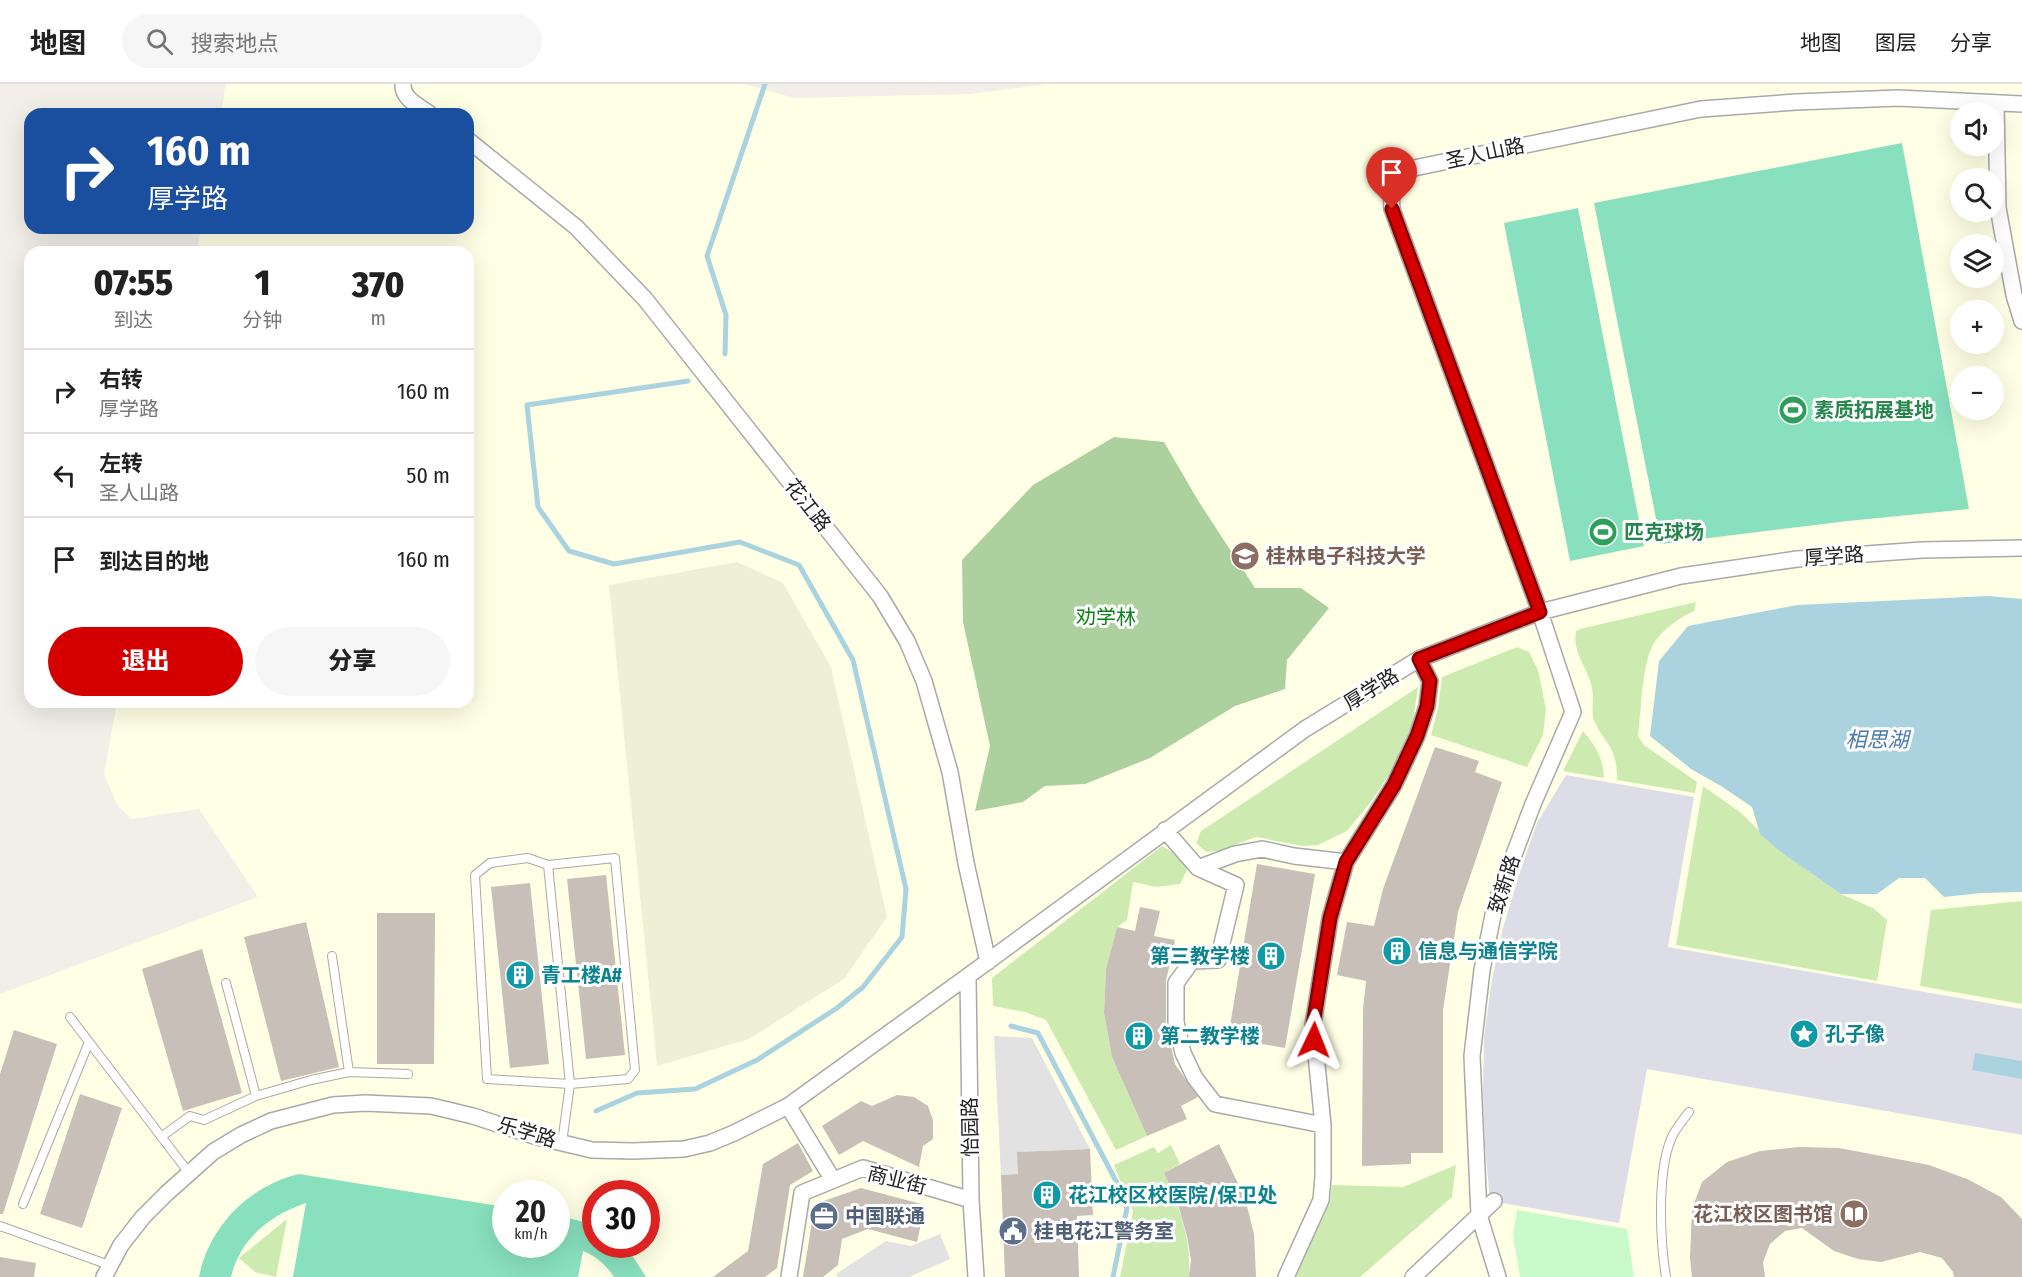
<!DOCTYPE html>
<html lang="zh">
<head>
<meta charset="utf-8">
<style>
	:root { --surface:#fff; --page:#f6f6f6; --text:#222; --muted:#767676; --line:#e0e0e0; --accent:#d40000 }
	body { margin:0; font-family:"Fira Sans Condensed","Noto Sans SC",sans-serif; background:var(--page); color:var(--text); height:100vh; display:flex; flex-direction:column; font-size:22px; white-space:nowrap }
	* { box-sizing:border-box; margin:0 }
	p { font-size:20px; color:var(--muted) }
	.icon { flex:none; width:33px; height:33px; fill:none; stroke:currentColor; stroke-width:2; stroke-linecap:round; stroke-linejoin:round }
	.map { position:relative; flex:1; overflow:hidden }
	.sheet { position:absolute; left:24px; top:162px; width:450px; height:462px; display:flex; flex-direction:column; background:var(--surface); border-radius:18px; box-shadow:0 6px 24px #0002 }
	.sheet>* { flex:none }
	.top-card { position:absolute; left:24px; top:24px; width:450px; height:126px; border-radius:18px; box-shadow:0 6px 24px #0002; background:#1a4fa0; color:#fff; overflow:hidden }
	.fabs { position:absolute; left:1950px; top:18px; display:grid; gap:12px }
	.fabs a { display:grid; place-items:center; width:54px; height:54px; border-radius:50%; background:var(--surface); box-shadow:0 6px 24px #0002; font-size:30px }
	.speed { position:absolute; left:492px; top:1096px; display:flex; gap:12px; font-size:30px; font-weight:700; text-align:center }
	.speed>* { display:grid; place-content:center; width:78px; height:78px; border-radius:50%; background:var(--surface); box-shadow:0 6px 24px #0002; line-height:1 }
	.speed small { font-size:15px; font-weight:400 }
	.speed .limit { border:9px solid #d22; background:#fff; color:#111 }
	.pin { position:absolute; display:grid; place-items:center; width:51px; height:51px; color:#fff; margin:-62px -26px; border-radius:50% 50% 50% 0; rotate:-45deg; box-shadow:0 0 6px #0007 }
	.pin .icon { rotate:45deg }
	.me { position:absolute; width:66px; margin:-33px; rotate:2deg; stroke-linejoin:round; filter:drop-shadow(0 0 4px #0008) }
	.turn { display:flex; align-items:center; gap:21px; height:126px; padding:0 24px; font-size:27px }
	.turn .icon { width:78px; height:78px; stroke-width:2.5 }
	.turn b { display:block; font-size:42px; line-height:51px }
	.eta { display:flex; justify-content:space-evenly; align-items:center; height:102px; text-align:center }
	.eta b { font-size:36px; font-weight:800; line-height:42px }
	.action { display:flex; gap:12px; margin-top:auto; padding:12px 24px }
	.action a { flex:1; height:69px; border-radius:36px; background:var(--accent); color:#fff; font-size:24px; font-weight:800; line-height:69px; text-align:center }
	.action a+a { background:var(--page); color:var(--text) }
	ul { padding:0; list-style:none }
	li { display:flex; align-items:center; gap:18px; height:84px; padding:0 24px; border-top:2px solid var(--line) }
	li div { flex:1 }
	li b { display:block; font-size:22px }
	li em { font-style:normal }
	header { display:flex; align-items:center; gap:36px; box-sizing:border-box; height:84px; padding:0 30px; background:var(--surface); border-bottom:2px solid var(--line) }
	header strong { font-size:28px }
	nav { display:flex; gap:33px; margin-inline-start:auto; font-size:21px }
	.search { width:420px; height:54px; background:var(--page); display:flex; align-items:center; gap:15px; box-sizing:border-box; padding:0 21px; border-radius:33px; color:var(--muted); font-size:22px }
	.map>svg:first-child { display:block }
	.education { fill:#ffffe5; fill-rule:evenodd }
	.farmland { fill:#eef0d5 }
	.grass { fill:#cdebb0 }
	.forest { fill:#add19e }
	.park { fill:#c8facc }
	.pitch { fill:#88e0be }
	.parking { fill:#e2e2e2 }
	.plaza { fill:#dddde8 }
	.water { fill:#aad3df }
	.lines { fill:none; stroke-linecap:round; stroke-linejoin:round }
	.stream { stroke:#aad3df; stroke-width:5 }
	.building { fill:#c7bfb8 }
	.lane-casing { stroke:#a9a9a9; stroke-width:10 }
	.street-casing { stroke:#a9a9a9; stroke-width:18 }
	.lane { stroke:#fff; stroke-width:8 }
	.street { stroke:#fff; stroke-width:15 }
	.route-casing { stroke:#8a0000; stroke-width:15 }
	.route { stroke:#d40000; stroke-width:10 }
	.labels { text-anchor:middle; stroke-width:6; stroke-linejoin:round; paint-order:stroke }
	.street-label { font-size:20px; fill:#222; stroke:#fff }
	.leisure-label { font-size:20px; font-weight:bold; fill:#27864d; stroke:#fff; text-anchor:start }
	.education-label { font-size:20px; font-weight:bold; fill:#785e54; stroke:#fff; text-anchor:start }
	.park-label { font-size:20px; fill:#0c8416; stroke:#fff }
	.culture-label { font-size:20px; font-weight:bold; fill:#0d838f; stroke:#fff; text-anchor:start }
	.service-label { font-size:20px; font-weight:bold; fill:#4e5e75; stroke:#fff; text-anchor:start }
	.water-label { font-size:21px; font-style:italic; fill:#4a7aab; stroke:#fff }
</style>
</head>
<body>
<header>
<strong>地图</strong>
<div class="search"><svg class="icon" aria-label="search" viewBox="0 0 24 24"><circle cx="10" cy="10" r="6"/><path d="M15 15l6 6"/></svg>搜索地点</div>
<nav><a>地图</a><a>图层</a><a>分享</a></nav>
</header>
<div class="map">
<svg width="2022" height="1193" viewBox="0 0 2022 1193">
	<rect width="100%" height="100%" fill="#f2efe9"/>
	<path class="education" d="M 226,0 L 744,0 L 794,14 L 970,10 L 1046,0 L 2022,0 L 2022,1193 L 0,1193 L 0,910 L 258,813 L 199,725 L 131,735 L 117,720 L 104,690 L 117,618 L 468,618 L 468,168 L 197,168 L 201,144 L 468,144 L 468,30 L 221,30 ZM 1960,28 L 1994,28 L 1994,62 L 1960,62 ZM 1960,94 L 1994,94 L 1994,128 L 1960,128 ZM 1960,160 L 1994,160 L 1994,194 L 1960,194 ZM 1960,226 L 1994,226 L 1994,260 L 1960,260 ZM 1960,292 L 1994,292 L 1994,326 L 1960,326 ZM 506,1110 L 556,1110 L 556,1161 L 506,1161 ZM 596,1110 L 646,1110 L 646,1161 L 596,1161 Z"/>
	<path class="farmland" d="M 737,478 L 783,499 L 831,583 L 887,833 L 844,895 L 749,955 L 657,982 L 609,501 Z"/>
	<path class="grass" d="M 1696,518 L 1694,527 C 1679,534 1663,545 1654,559 C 1642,578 1641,628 1638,652 L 1644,661 L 1697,698 L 1695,709 L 1617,696 C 1617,662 1607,663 1594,637 C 1591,630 1594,614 1592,604 C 1588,583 1572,570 1576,547 L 1584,544 Z
		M 1517,563 L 1529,568 L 1538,586 L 1546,625 L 1543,651 L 1527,683 L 1431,651 L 1438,624 L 1442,593 Z
		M 1418,603 L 1413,637 L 1396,680 L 1373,715 L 1347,747 L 1318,761 L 1303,762 L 1256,753 L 1219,767 L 1206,768 L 1196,759 L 1201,747 Z
		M 1583,647 C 1596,662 1603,674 1604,694 L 1563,687 Z
		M 1703,702 L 1740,728 L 1782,769 L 1841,810 L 1873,824 L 1887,836 L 1877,897 L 1676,861 Z
		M 1162,762 L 1179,772 L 1187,786 L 1180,800 L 1156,803 L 1133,798 L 1127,836 L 1117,843 L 1106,885 L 1104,929 L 1112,973 L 1147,1052 L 1116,1066 L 1046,936 L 1025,928 L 993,922 L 992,894 Z
		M 2022,817 L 2022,920 L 1920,902 L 1931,826 Z
		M 1171,1061 L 1180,1080 L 1164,1089 C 1179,1122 1192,1156 1189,1193 L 1120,1193 L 1133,1128 L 1114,1081 L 1154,1063 L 1158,1069 Z
		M 1456,1081 L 1452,1113 L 1360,1193 L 1295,1193 L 1330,1118 L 1332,1101 L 1403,1103 Z
		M 287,1135 L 276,1193 L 255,1188 L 239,1174 Z"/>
	<path class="forest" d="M 1114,353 L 1164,358 L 1199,418 L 1255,504 L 1301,504 L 1329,524 L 1287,576 L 1285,605 L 1235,622 L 1150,674 L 1085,700 L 1045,702 L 1023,718 L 975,727 L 990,662 L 963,538 L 962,476 L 1033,401 Z"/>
	<path class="park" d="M 1517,1126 L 1627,1145 L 1634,1193 L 1520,1193 L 1513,1151 Z"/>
	<path class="pitch" d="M 1902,59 L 1969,425 L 1848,437 L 1661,460 L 1594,119 Z
		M 1578,124 L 1644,462 L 1570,477 L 1504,139 Z
		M 299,1090 L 505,1123 L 506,1161 L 556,1161 L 557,1131 L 595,1141 L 596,1161 L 623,1161 L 630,1168 L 646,1193 L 614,1193 C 606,1181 596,1172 583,1167 L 578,1193 L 293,1193 L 306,1119 C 270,1131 240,1155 231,1193 L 199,1193 C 209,1142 249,1102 299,1090 Z"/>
	<path class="parking" d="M 994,952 L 1032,954 L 1090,1065 L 1018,1068 L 1018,1090 L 1001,1091 Z
		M 940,1150 L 950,1175 L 909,1193 L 838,1193 L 836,1190 L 886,1157 L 911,1162 Z"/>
	<path class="plaza" d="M 1566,691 L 1694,713 L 1668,863 L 2022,925 L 2022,1051 L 1647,985 L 1619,1139 L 1490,1117 L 1485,1062 L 1483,1007 L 1484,953 L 1492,896 L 1503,844 L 1519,791 L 1537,739 Z"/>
	<path class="water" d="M 1988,512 L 2022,515 L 2022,808 L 1981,809 L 1944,813 L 1925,794 L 1899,794 L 1877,810 L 1841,810 L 1782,769 L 1760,750 L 1752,723 L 1721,702 L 1691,685 L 1650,652 L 1659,577 L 1688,542 L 1797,521 Z
		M 1975,969 L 2022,977 L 2022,995 L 1972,986 Z"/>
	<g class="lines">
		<path class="stream" d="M 725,270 L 726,231 L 707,172 L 765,0
			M 1011,942 L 1038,949 L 1117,1099 L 1127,1124 L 1113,1193
			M 596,1027 L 637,1009 L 695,1005 L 757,976 L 837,924 L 863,903 L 902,853 L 906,805 L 853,576 L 799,481 L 740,458 L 614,480 L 569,467 L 538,423 L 527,321 L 688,297"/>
	</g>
	<path class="building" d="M 1435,663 L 1479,677 L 1475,688 L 1502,698 L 1458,828 L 1443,926 L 1443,1069 L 1411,1069 L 1411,1080 L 1362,1082 L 1363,926 L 1366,897 L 1337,891 L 1347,838 L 1374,842 L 1383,805 Z
		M 1257,780 L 1315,790 L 1285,964 L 1228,954 Z
		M 606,791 L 625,971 L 586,975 L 567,795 Z
		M 530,799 L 549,980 L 510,984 L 491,803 Z
		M 1140,823 L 1160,827 L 1154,852 L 1175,856 L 1166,897 L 1166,940 L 1175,980 L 1198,1013 L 1181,1022 L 1187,1035 L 1147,1052 L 1112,973 L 1104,929 L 1106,885 L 1117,843 L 1135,847 Z
		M 377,829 L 435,829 L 434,980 L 377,980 Z
		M 306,838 L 339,983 L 281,997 L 244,853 Z
		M 202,865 L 242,1009 L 183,1027 L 142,885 Z
		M 14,946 L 57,960 L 3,1130 L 0,1130 L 0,990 Z
		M 80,1010 L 122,1024 L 82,1144 L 40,1130 Z
		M 897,1011 L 914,1013 L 928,1022 L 933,1036 L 933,1055 L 923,1062 L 919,1083 L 863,1057 L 839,1071 L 822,1042 L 861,1017 L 872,1022 Z
		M 798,1059 L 813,1087 L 790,1101 L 777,1184 L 765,1193 L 713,1193 L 748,1167 L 763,1080 Z
		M 1219,1060 L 1245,1114 L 1254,1150 L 1256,1193 L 1189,1193 L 1191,1176 L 1187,1152 L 1177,1117 L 1164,1089 Z
		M 1799,1063 L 1839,1064 L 1929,1081 L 1967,1095 L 2001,1113 L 2022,1135 L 2022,1193 L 1954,1193 L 1953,1188 L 1942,1174 L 1920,1168 L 1881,1178 L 1858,1175 L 1834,1167 L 1802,1144 L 1785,1147 L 1770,1160 L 1763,1178 L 1765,1193 L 1692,1193 L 1690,1174 L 1692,1125 L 1702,1098 L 1727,1078 L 1760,1067 Z
		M 1090,1065 L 1093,1131 L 1077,1132 L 1079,1193 L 1005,1193 L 1001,1091 L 1018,1090 L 1017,1068 Z
		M 861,1104 L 925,1121 L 917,1158 L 868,1145 L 842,1155 L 838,1181 L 823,1193 L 803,1193 L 815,1120 Z
		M 0,1173 L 36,1179 L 34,1193 L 0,1193 Z"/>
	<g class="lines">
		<g class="lane-casing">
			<path id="lane" d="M 528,774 L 548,781 L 615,774 L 635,986 L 628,995 L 570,1000 L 487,995 L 475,791 L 490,779 Z
				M 548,781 L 570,1000 L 562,1059
				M 332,872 L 349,988
				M 226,899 L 256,1012
				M 70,933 L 189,1089
				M 161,1053 L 190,1032 L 204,1036 L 256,1012 L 311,996 L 349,988 L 408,990
				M 23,1120 L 89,958
				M 0,1142 L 109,1181
				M 1666,1193 C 1660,1157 1657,1089 1671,1055 C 1675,1045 1683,1036 1689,1028"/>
		</g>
		<g class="street-casing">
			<path id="street" d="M 403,0 C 402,15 419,22 430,30
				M 1996,19 L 1998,124 L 2014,211 L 2022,237
				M 468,56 L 576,143 L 645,215 L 880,512 L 907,557 L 924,597 L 950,688 L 966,779 L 988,878
				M 1165,746 L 1198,784 L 1236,801 L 1218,876 L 1192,877 L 1176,899 L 1176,938 L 1183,969 L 1195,994 L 1215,1020 L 1323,1041 L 1323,1093 L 1321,1116 L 1286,1193
				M 1198,784 L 1235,770 L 1262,765 L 1294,772 L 1346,778
				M 968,892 L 971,1116 L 976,1193
				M 788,1022 L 833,1096
				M 1323,1041 L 1313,941 L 1330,834 L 1346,778 L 1394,701 L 1417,652 L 1427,622 L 1430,597 L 1419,575
				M 104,1193 L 121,1161 L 143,1133 L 167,1109 L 213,1068 L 241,1051 L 271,1037 L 333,1021 L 365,1019 L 431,1022 L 473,1032 L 537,1053 L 592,1066 L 633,1067 L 684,1065 L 710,1059 L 734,1049 L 788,1022 L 968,892 L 1305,645 L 1419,575 L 1540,528 L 1681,492 L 1797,475 L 1922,466 L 2022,464
				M 789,1193 L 802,1109 L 863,1084 L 971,1116
				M 1413,1193 L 1494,1117
				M 1498,1193 L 1479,1131 L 1472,972 L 1482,886 L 1495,821 L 1533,720 L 1573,628 L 1540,528 L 1392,125 C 1390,102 1395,95 1414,84 L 1701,25 L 1796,18 L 1898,14 L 2022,20"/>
		</g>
		<use href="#lane" class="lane"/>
		<use href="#street" class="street"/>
	</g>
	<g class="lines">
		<g class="route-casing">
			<path id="route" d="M 1314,956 L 1313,941 L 1330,834 L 1346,778 L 1394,701 L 1417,652 L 1427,622 L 1430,597 L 1419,575 L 1540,528 L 1392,125"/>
		</g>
		<use href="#route" class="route"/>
	</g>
	<defs>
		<g id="stadium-disc" transform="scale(1.5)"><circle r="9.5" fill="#2e9e5b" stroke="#fff"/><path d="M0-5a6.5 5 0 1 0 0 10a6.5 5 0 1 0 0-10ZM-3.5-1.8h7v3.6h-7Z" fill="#fff"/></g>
		<g id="university-disc" transform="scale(1.5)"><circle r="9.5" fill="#8d6e63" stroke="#fff"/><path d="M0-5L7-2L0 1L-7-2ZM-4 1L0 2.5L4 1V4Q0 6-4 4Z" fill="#fff"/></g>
		<g id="building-disc" transform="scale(1.5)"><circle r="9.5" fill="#0f9aa8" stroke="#fff"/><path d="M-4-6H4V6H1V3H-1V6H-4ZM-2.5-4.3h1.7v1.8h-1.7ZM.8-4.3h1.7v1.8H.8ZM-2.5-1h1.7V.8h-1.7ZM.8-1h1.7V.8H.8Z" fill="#fff"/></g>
		<g id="sight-disc" transform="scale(1.5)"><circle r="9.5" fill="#0f9aa8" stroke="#fff"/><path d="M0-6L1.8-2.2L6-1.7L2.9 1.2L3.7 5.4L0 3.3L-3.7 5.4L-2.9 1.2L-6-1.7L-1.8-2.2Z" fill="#fff"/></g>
		<g id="library-disc" transform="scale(1.5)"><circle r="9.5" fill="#8d6e63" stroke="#fff"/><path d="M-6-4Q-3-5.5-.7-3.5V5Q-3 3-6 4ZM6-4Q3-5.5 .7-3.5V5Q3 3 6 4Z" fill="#fff"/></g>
		<g id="office-disc" transform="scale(1.5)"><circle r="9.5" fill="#5c6f8a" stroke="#fff"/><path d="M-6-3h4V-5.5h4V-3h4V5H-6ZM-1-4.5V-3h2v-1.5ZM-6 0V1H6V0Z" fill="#fff"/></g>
		<g id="civic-disc" transform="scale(1.5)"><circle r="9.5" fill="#5c6f8a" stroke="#fff"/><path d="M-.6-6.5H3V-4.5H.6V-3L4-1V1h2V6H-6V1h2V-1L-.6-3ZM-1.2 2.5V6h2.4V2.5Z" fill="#fff"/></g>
	</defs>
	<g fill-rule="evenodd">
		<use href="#stadium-disc" x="1793" y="326"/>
		<use href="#stadium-disc" x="1603" y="448"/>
		<use href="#university-disc" x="1245" y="472"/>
		<use href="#building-disc" x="1397" y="867"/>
		<use href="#building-disc" x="1271" y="872"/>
		<use href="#building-disc" x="520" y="891"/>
		<use href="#sight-disc" x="1804" y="950"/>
		<use href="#building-disc" x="1139" y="952"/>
		<use href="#building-disc" x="1047" y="1111"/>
		<use href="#library-disc" x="1854" y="1130"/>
		<use href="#office-disc" x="824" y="1132"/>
		<use href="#civic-disc" x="1013" y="1147"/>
	</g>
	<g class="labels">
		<g class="street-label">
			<text transform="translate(1485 69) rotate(-12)" y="7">圣人山路</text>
			<text transform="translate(808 421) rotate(52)" y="7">花江路</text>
			<text transform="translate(1834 472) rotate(-4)" y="7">厚学路</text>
			<text transform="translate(1371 605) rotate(-32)" y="7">厚学路</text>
			<text transform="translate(1504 800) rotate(-72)" y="7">致新路</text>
			<text transform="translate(970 1043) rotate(-91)" y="7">怡园路</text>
			<text transform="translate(527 1048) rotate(17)" y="7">乐学路</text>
			<text transform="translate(897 1096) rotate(14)" y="7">商业街</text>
		</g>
		<g class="leisure-label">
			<text x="1814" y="333">素质拓展基地</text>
			<text x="1624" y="455">匹克球场</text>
		</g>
		<g class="education-label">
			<text x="1266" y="479">桂林电子科技大学</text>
			<text x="1833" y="1137" text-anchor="end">花江校区图书馆</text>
		</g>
		<g class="park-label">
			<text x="1106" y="540">劝学林</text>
		</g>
		<g class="culture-label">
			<text x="1418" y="874">信息与通信学院</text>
			<text x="1250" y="879" text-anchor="end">第三教学楼</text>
			<text x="541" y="898">青工楼A#</text>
			<text x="1825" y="957">孔子像</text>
			<text x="1160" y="959">第二教学楼</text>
			<text x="1068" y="1118">花江校区校医院/保卫处</text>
		</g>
		<g class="service-label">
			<text x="845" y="1139">中国联通</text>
			<text x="1034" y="1154">桂电花江警务室</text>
		</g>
		<g class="water-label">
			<text x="1877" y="663">相思湖</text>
		</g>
	</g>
</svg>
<div class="fabs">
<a><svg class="icon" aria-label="sound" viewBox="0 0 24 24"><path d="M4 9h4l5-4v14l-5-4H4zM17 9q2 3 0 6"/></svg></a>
<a><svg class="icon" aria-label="search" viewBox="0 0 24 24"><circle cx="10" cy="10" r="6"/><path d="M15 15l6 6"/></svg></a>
<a><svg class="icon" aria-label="layers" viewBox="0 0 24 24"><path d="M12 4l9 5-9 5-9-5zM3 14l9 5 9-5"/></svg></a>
<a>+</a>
<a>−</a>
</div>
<div class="speed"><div>20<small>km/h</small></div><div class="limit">30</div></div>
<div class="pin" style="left:1392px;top:125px;background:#d93025"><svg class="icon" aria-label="arrive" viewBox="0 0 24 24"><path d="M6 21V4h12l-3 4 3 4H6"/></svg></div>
<svg class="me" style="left:1314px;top:956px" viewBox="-20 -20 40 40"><path d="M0-17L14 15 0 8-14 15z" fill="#d40000" stroke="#fff" stroke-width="4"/></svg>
<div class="top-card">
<div class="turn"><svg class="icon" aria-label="right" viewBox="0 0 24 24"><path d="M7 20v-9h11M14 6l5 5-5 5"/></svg><div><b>160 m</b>厚学路</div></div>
</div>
<section class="sheet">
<div class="eta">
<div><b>07:55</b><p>到达</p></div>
<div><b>1</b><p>分钟</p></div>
<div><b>370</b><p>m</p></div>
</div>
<ul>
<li><svg class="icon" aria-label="right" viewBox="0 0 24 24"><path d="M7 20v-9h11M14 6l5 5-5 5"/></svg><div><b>右转</b><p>厚学路</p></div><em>160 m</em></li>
<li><svg class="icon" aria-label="left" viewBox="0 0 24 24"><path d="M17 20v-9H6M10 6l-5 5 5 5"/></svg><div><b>左转</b><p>圣人山路</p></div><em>50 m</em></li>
<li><svg class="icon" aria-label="arrive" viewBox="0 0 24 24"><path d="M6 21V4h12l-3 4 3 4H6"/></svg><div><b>到达目的地</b></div><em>160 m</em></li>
</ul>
<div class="action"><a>退出</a><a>分享</a></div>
</section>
</div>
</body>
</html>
